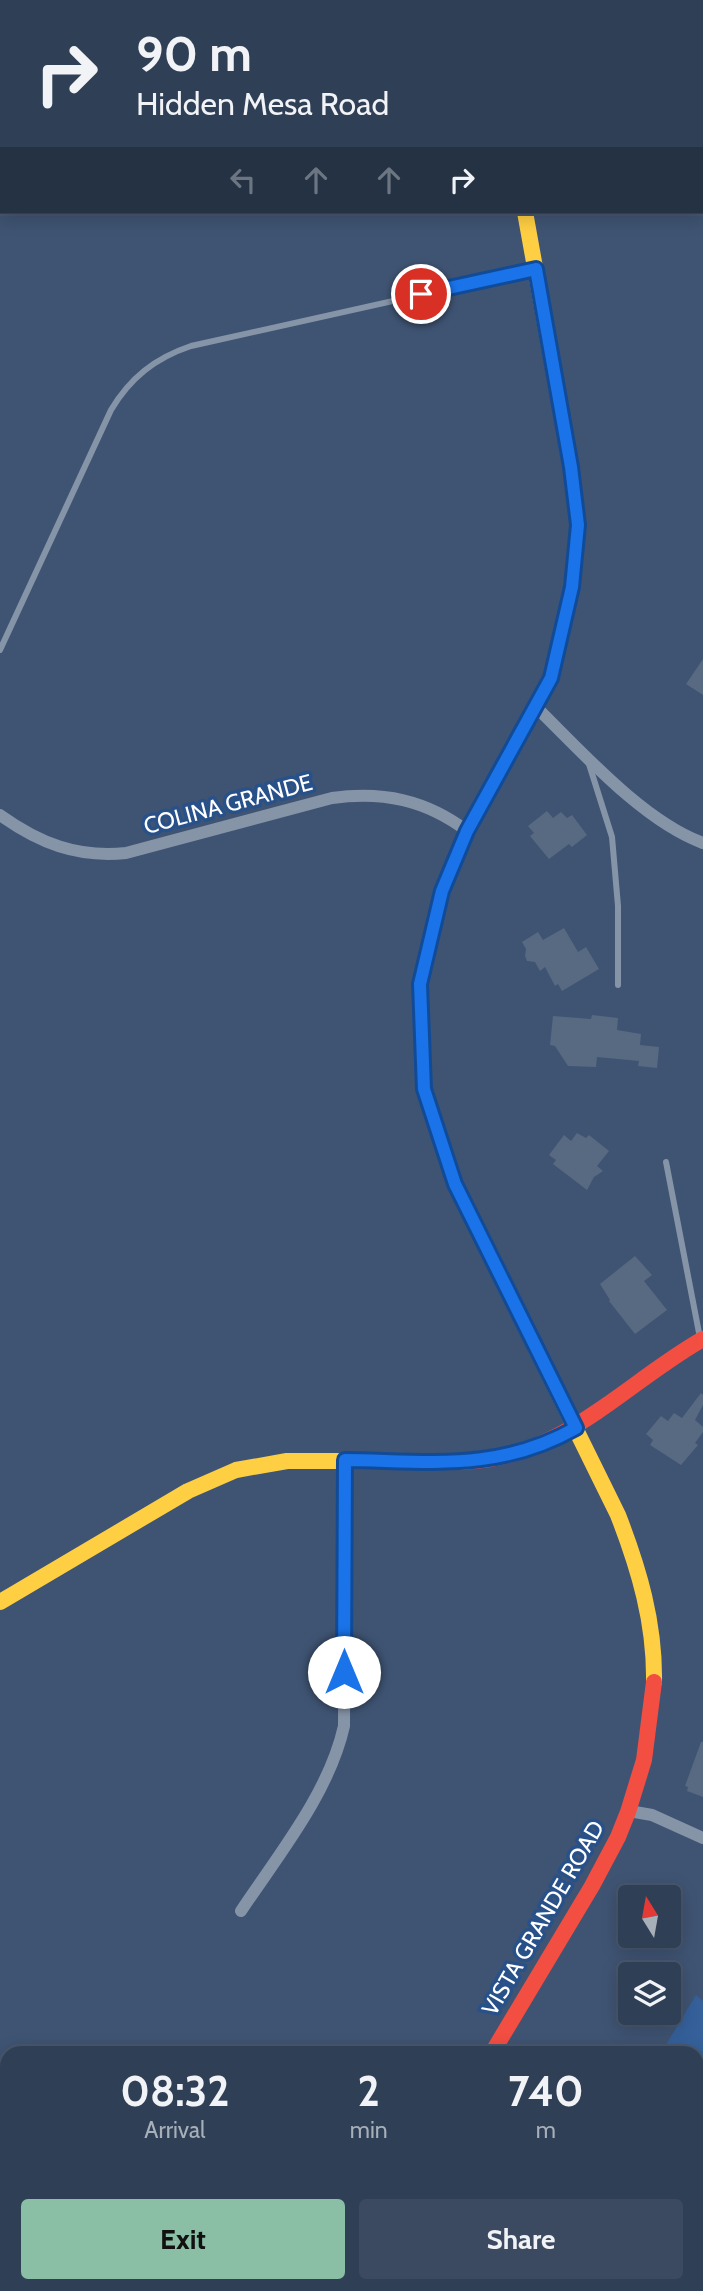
<!DOCTYPE html>
<html lang="en">
<head>
<meta charset="utf-8">
<style>
	:root { --surface:#2f3f56; --page:#3b4a60; --text:#f1f3f6; --muted:#a7afb9; --line:#4a586c; --accent:#8abfa5 }
	body { margin:0; font-family:Cabin,sans-serif; background:var(--page); color:var(--text); height:100vh; display:flex; flex-direction:column; font-size:26px; white-space:nowrap }
	* { box-sizing:border-box; margin:0 }
	p { font-size:23px; color:var(--muted) }
	.icon { flex:none; width:38px; height:38px; fill:none; stroke:currentColor; stroke-width:2; stroke-linecap:round; stroke-linejoin:round }
	.map { position:relative; flex:1; overflow:hidden }
	.panel { position:absolute; left:0px; top:2046px; width:704px; height:247px; display:flex; flex-direction:column; background:var(--surface); border-radius:21px 21px 0 0; box-shadow:0 4px 18px #0003,0 0 0 2px var(--line) }
	.panel>* { flex:none }
	.top-card { position:absolute; left:0px; top:0px; width:704px; height:214px; box-shadow:0 4px 18px #0003,0 0 0 2px var(--line); background:#2f3f56; color:var(--text); overflow:hidden }
	.needle { width:46px; rotate:349deg }
	.tools { position:absolute; left:618px; top:1885px; display:grid; gap:14px }
	.tools a { display:grid; place-items:center; width:63px; height:63px; border-radius:7px; background:var(--surface); box-shadow:0 4px 18px #0003,0 0 0 2px var(--line); font-size:35px }
	.pin { position:absolute; display:grid; place-items:center; width:60px; height:60px; color:#fff; margin:-30px; border:4px solid #fff; border-radius:50%; box-shadow:0 2px 7px #0007 }
	.me { position:absolute; width:77px; margin:-38px; rotate:0deg; stroke-linejoin:round; filter:drop-shadow(0 0 5px #0008) }
	.turn { display:flex; align-items:center; gap:24px; height:147px; padding:0 21px; font-size:32px }
	.turn .icon { width:91px; height:91px; stroke-width:2.5 }
	.turn b { display:block; font-size:49px; line-height:60px }
	.lanes { display:flex; align-items:center; height:66px; padding:0 21px; background:#0003; justify-content:center; gap:35px; direction:ltr }
	.lanes .off { opacity:.35 }
	.eta { display:flex; justify-content:space-evenly; align-items:center; height:119px; text-align:center }
	.eta b { font-size:42px; font-weight:700; line-height:49px }
	.button { display:flex; gap:14px; margin-top:auto; padding:14px 21px }
	.button a { flex:1; height:80px; border-radius:7px; background:var(--accent); color:#111; font-size:28px; font-weight:700; line-height:80px; text-align:center }
	.button a+a { background:var(--page); color:var(--text) }
	.map>svg:first-child { display:block }
	.green { fill:#35609a }
	.building { fill:#586982 }
	.lines { fill:none; stroke-linecap:round; stroke-linejoin:round }
	.lane { stroke:#8694a8; stroke-width:6 }
	.street { stroke:#8694a8; stroke-width:12 }
	.fast { stroke:#16e098; stroke-width:16 }
	.slow { stroke:#ffcf43; stroke-width:16 }
	.jam { stroke:#f24e42; stroke-width:16 }
	.route-casing { stroke:#114b97; stroke-width:18 }
	.route { stroke:#1a73e8; stroke-width:12 }
	.labels { text-anchor:middle; stroke-width:7; stroke-linejoin:round; paint-order:stroke }
	.street-label { font-size:23px; fill:#fff; stroke:#295189 }
</style>
</head>
<body>
<div class="map">
<svg width="703" height="2291" viewBox="0 0 703 2291">
	<rect width="100%" height="100%" fill="#3f5473"/>
	<path class="green" d="M 696,1995 L 703,2001 L 703,2122 L 697,2136 L 696,2053 L 661,2053 Z
		M 519,2286 L 689,2286 L 690,2291 L 516,2291 Z"/>
	<path class="building" d="M 703,659 L 703,695 L 686,684 Z
		M 547,811 L 553,818 L 561,812 L 567,818 L 572,815 L 587,835 L 572,847 L 569,844 L 549,859 L 530,836 L 534,833 L 528,826 Z
		M 564,928 L 578,952 L 586,947 L 599,969 L 562,991 L 558,984 L 555,986 L 545,967 L 540,971 L 535,962 L 527,961 L 525,956 L 526,949 L 522,942 L 538,932 L 543,940 Z
		M 592,1015 L 618,1018 L 617,1030 L 641,1034 L 640,1045 L 659,1047 L 657,1068 L 638,1066 L 639,1061 L 597,1057 L 596,1067 L 568,1066 L 555,1046 L 550,1045 L 553,1016 L 591,1019 Z
		M 577,1133 L 586,1138 L 589,1135 L 609,1151 L 597,1166 L 603,1171 L 594,1177 L 587,1190 L 553,1164 L 556,1160 L 549,1155 L 564,1135 L 571,1141 Z
		M 635,1256 L 652,1275 L 644,1281 L 667,1310 L 635,1334 L 609,1301 L 610,1300 L 600,1284 Z
		M 701,1393 L 703,1395 L 703,1405 L 695,1420 L 703,1427 L 703,1432 L 695,1443 L 698,1445 L 681,1465 L 650,1445 L 653,1440 L 646,1434 L 661,1416 L 668,1421 L 674,1413 L 682,1418 Z
		M 701,1742 L 703,1742 L 703,1797 L 687,1791 L 688,1787 L 685,1786 Z"/>
	<g class="lines">
		<path class="lane" d="M 0,650 L 111,410 C 130,378 155,358 191,346 L 532,270
			M 589,764 L 612,837 L 618,906 L 618,985
			M 666,1162 L 700,1338"/>
		<path class="street" d="M 536,707 C 582,752 643,821 703,843
			M 0,815 C 39,843 77,858 126,853 L 332,798 C 383,791 426,800 467,831
			M 629,1811 L 652,1815 L 703,1838
			M 241,1911 C 279,1854 329,1793 344,1726 L 345,1460
			M 0,2073 L 7,2112
			M 36,2291 L 36,2286"/>
		<path class="fast" d="M 486,0 L 486,2
			M 456,1186 L 424,1089 L 420,984 L 442,891 L 467,831 L 523,729"/>
		<path class="slow" d="M 523,729 L 551,678 L 572,587 L 578,525 L 571,467 L 525,212
			M 456,1186 L 618,1515 C 639,1569 655,1623 654,1682
			M 0,1602 L 188,1491 L 236,1470 L 287,1461 L 411,1461
			M 346,2291 L 349,2286"/>
		<path class="jam" d="M 411,1461 C 432,1461 454,1463 475,1461 C 567,1453 627,1382 703,1339
			M 492,2053 L 592,1886 L 618,1837 L 628,1812 L 644,1760 L 654,1682"/>
	</g>
	<g class="lines">
		<g class="route-casing">
			<path id="route" d="M 344,1672 L 345,1460 C 430,1461 498,1472 576,1428 L 455,1184 L 424,1089 L 420,984 L 442,891 L 467,831 L 551,678 L 572,587 L 578,525 L 571,467 L 536,269 L 421,294"/>
		</g>
		<use href="#route" class="route"/>
	</g>
	<g class="labels">
		<g class="street-label">
			<text transform="translate(228 804) rotate(-15)" y="8">COLINA GRANDE</text>
			<text transform="translate(543 1918) rotate(-60)" y="8">VISTA GRANDE ROAD</text>
		</g>
	</g>
</svg>
<div class="tools">
<a><svg class="needle" viewBox="-14 -14 28 28"><path d="M0-13l5 13h-10z" fill="#e53935"/><path d="M0 13l5-13h-10z" fill="#a7afb9"/></svg></a>
<a><svg class="icon" aria-label="layers" viewBox="0 0 24 24"><path d="M12 4l9 5-9 5-9-5zM3 14l9 5 9-5"/></svg></a>
</div>
<div class="pin" style="left:421px;top:294px;background:#d93025"><svg class="icon" aria-label="arrive" viewBox="0 0 24 24"><path d="M6 21V4h12l-3 4 3 4H6"/></svg></div>
<svg class="me" style="left:344px;top:1672px" viewBox="-20 -20 40 40"><circle r="19" fill="#fff"/><path d="M0-13L10 11 0 6-10 11z" fill="#1a73e8"/></svg>
<div class="top-card">
<div class="turn"><svg class="icon" aria-label="right" viewBox="0 0 24 24"><path d="M7 20v-9h11M14 6l5 5-5 5"/></svg><div><b>90 m</b>Hidden Mesa Road</div></div>
<div class="lanes"><svg class="icon off" aria-label="left" viewBox="0 0 24 24"><path d="M17 20v-9H6M10 6l-5 5 5 5"/></svg><svg class="icon off" aria-label="ahead" viewBox="0 0 24 24"><path d="M12 20V5M6 11l6-6 6 6"/></svg><svg class="icon off" aria-label="ahead" viewBox="0 0 24 24"><path d="M12 20V5M6 11l6-6 6 6"/></svg><svg class="icon" aria-label="right" viewBox="0 0 24 24"><path d="M7 20v-9h11M14 6l5 5-5 5"/></svg></div>
</div>
<section class="panel">
<div class="eta">
<div><b>08:32</b><p>Arrival</p></div>
<div><b>2</b><p>min</p></div>
<div><b>740</b><p>m</p></div>
</div>
<div class="button"><a>Exit</a><a>Share</a></div>
</section>
</div>
</body>
</html>
